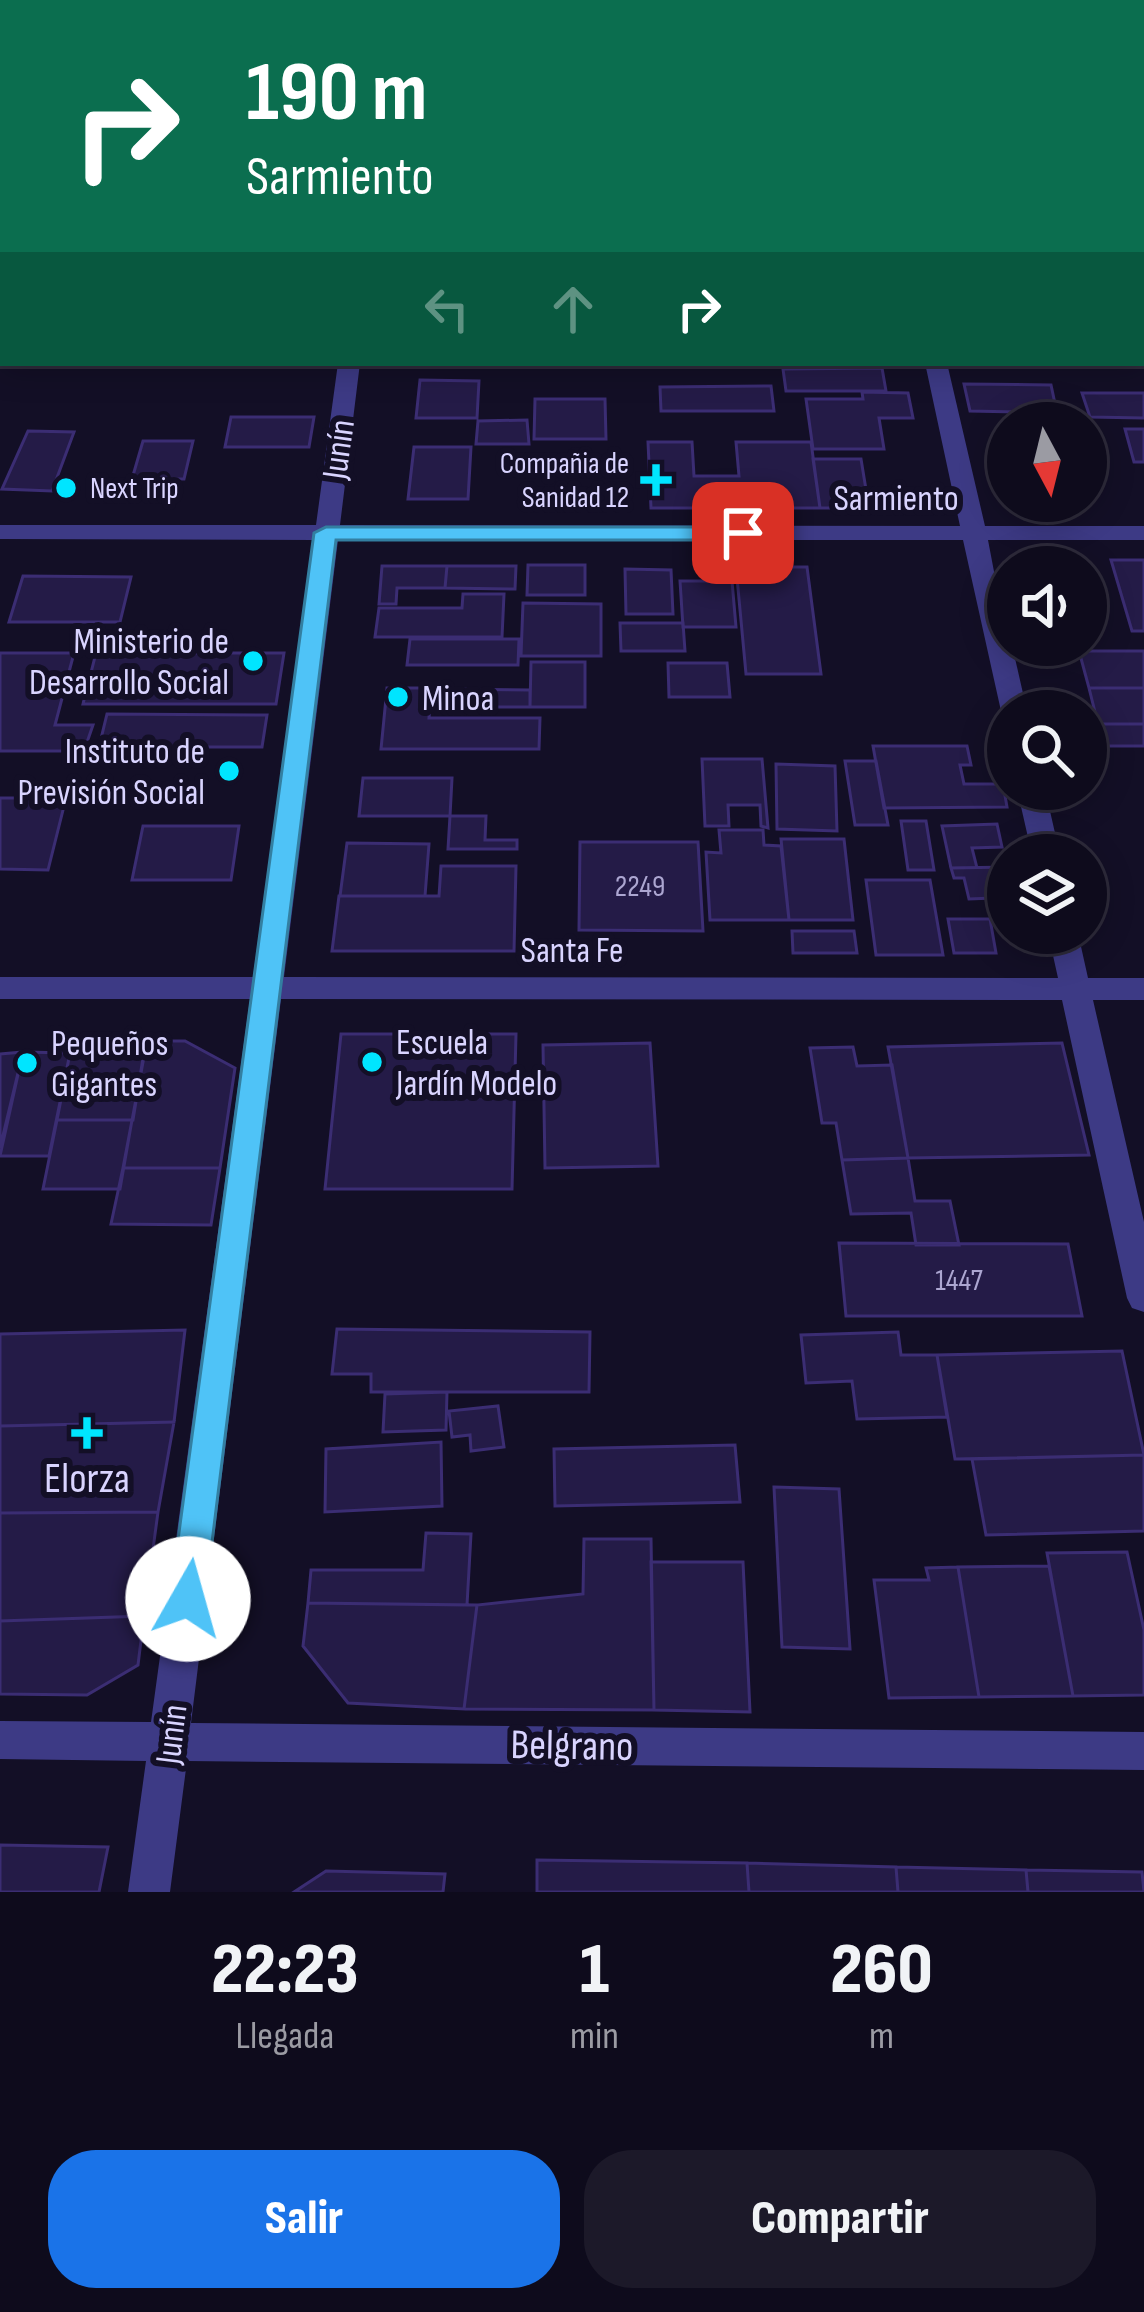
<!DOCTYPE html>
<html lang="es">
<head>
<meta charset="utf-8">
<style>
	:root { --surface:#0e0b1c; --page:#1c1929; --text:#f1f3f6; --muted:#9b9ba3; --line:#2e2b3b; --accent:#1a73e8 }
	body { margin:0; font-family:"Sofia Sans Condensed",sans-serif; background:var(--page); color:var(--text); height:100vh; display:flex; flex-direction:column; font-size:45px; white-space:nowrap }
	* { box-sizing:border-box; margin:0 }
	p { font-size:39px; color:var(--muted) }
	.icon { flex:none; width:66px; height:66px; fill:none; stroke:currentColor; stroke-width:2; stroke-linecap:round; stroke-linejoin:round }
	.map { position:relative; height:1892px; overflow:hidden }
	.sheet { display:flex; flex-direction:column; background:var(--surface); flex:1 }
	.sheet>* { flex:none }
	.top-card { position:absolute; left:0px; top:0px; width:1146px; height:366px; box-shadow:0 6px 30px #0003,0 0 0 3px var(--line); background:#0b6e4f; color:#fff; overflow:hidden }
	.needle { width:78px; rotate:173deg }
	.buttons { position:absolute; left:987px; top:402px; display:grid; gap:24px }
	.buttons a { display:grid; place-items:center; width:120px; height:120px; border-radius:50%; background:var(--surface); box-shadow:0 6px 30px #0003,0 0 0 3px var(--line); font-size:60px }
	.pin { position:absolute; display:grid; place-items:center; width:102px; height:102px; color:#fff; margin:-51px; border-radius:24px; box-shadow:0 6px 18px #0006 }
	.me { position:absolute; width:132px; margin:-66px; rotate:7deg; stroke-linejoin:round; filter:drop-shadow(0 0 9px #0008) }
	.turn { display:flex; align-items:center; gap:42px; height:252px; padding:0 48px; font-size:54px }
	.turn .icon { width:156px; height:156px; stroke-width:2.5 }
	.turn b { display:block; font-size:84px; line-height:102px }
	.lanes { display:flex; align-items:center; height:114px; padding:0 48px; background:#0003; justify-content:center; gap:60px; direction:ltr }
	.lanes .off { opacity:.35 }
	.eta { display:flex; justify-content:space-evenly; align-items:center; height:204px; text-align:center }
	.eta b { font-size:72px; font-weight:800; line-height:84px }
	.action { display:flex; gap:24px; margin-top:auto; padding:24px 48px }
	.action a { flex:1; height:138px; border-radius:48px; background:var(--accent); color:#fff; font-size:48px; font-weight:800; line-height:138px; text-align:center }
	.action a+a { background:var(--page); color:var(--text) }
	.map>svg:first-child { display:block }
	.building { fill:#241b47; stroke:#3b2d73; stroke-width:3 }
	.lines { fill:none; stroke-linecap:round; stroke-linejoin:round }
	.street { fill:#3d3a85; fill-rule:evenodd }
	.route { fill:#4fc3f7; stroke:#337fa1; stroke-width:3 }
	.poi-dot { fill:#00e5ff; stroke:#130f26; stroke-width:4.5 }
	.labels { text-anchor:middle; stroke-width:12; stroke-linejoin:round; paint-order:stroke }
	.far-poi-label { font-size:30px; fill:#d9d4ff; stroke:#130f26; text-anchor:end }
	.number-label { font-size:30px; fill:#aca6d1 }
	.street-label { font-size:36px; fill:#d9d4ff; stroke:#130f26 }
	.poi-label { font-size:36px; fill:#d9d4ff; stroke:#130f26; text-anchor:start }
	.near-poi-label { font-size:42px; fill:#d9d4ff; stroke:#130f26 }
	.near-street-label { font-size:42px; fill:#d9d4ff; stroke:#130f26 }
</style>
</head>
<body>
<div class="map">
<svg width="1144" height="1892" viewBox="0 0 1144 1892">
	<rect width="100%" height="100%" fill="#130f26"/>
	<path class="building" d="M 882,368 L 886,391 L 786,391 L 783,369 Z
		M 420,380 L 479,381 L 477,418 L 416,418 Z
		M 964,384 L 1051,385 L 1057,413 L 970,411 Z
		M 771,386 L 774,411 L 661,411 L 660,387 Z
		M 862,392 L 908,393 L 913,418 L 879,418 L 884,449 L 813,449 L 806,399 L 863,399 Z
		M 1082,393 L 1144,393 L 1144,418 L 1090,417 Z
		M 535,399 L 605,399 L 606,439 L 534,439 Z
		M 231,417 L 314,417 L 309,447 L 225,447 Z
		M 527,420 L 529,444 L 476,444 L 478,421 Z
		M 1125,429 L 1144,429 L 1144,462 L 1134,462 Z
		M 28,431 L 74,432 L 52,491 L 2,489 Z
		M 143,441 L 193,441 L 184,479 L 132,479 Z
		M 648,442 L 692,442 L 694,476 L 739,476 L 736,442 L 811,442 L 820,508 L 651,508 Z
		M 414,447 L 471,447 L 468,499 L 408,499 Z
		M 813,459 L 861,459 L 869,508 L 820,508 Z
		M 1111,560 L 1144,560 L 1144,631 L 1132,631 Z
		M 528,565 L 585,565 L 585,595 L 527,595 Z
		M 382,566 L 447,566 L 445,588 L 397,588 L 396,604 L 379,604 Z
		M 447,566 L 516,566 L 515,589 L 445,588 Z
		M 736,567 L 807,567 L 821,674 L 746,674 Z
		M 625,569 L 671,570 L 673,614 L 626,614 Z
		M 23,576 L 131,577 L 120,622 L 9,622 Z
		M 680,581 L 732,581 L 736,627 L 683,627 Z
		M 463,594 L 504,594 L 502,637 L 375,637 L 379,608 L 462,608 Z
		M 523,603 L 601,604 L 601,656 L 521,656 Z
		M 620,623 L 683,623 L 685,651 L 621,651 Z
		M 410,639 L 519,639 L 518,665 L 407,665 Z
		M 1079,651 L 1144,651 L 1144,688 L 1089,688 Z
		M 0,653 L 74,653 L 55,725 L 93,725 L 84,751 L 0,751 Z
		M 96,653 L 284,653 L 276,704 L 83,704 Z
		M 531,662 L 585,662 L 585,707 L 530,707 Z
		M 668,663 L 727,663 L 730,697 L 669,697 Z
		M 387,688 L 431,688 L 429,718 L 540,718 L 539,749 L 381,749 Z
		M 1089,688 L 1144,688 L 1144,724 L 1098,724 Z
		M 432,689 L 530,690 L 530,707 L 431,707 Z
		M 107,714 L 267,715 L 262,747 L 99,747 Z
		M 1098,724 L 1144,724 L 1144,746 L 1104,746 Z
		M 873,746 L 967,746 L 971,765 L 960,765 L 964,784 L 1003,784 L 1007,807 L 884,808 Z
		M 702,759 L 762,759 L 768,828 L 761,826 L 760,805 L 728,805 L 729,826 L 705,826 Z
		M 845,761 L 876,761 L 888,825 L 855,825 Z
		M 776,764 L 835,766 L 837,831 L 777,829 Z
		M 363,778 L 452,778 L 450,816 L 359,816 Z
		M 0,798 L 66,798 L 48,870 L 0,869 Z
		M 450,816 L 486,816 L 485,840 L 517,840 L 517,849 L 448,849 Z
		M 901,821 L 926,821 L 934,870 L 908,870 Z
		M 997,824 L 1002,847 L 972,848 L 977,868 L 951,868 L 942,826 Z
		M 143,826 L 239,826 L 231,880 L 132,880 Z
		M 719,830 L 763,830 L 764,845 L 781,846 L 789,920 L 710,920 L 706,852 L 721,853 Z
		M 781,839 L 844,839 L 853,920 L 789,920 Z
		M 580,842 L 698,842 L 703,931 L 579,930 Z
		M 347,843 L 429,844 L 425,896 L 340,896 Z
		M 441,866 L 516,866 L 514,951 L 332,951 L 339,896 L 439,896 Z
		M 1008,867 L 1008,879 L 989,879 L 993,898 L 969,899 L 964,878 L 954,878 L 951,868 Z
		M 866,880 L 930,880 L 943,955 L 876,955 Z
		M 948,919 L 990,919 L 996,953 L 954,953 Z
		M 792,931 L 854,931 L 857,953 L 793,953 Z
		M 341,1034 L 516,1034 L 512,1189 L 325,1189 Z
		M 147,1041 L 185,1041 L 235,1068 L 220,1168 L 123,1168 Z
		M 650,1043 L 658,1166 L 545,1168 L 543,1045 Z
		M 1062,1043 L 1089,1155 L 908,1158 L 888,1047 Z
		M 853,1047 L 857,1066 L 892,1065 L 908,1158 L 842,1160 L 836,1123 L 822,1123 L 810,1048 Z
		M 23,1052 L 0,1148 L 0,1054 Z
		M 23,1052 L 70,1053 L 49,1156 L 0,1156 Z
		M 144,1052 L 133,1120 L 57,1120 L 70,1053 Z
		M 57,1120 L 132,1120 L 120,1189 L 43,1189 Z
		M 908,1158 L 915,1201 L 950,1201 L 959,1245 L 916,1245 L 911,1213 L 851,1214 L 842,1160 Z
		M 123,1168 L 220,1168 L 211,1225 L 111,1224 Z
		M 839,1243 L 1068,1244 L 1082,1316 L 846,1316 Z
		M 337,1329 L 590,1332 L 589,1392 L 371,1392 L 371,1374 L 332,1374 Z
		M 185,1330 L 174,1422 L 0,1426 L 0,1334 Z
		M 898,1332 L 901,1355 L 937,1355 L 947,1417 L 857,1419 L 852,1381 L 806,1383 L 801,1335 Z
		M 1122,1351 L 1144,1455 L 955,1459 L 937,1355 Z
		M 447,1392 L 446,1430 L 383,1432 L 385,1394 Z
		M 498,1406 L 504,1447 L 471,1451 L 470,1435 L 452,1437 L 449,1411 Z
		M 174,1422 L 158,1512 L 0,1513 L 0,1426 Z
		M 441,1442 L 442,1506 L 325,1512 L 326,1449 Z
		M 735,1445 L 740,1502 L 555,1506 L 554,1449 Z
		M 1144,1455 L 1144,1531 L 986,1535 L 972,1459 Z
		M 774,1487 L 839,1489 L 850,1649 L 782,1647 Z
		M 158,1512 L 144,1616 L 0,1621 L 0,1513 Z
		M 426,1533 L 471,1534 L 467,1605 L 308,1603 L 311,1570 L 423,1570 Z
		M 584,1539 L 651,1539 L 654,1710 L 464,1709 L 477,1605 L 583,1594 Z
		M 1127,1552 L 1144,1630 L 1144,1695 L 1073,1696 L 1047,1553 Z
		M 651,1562 L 743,1562 L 750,1712 L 654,1710 Z
		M 1049,1566 L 1073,1696 L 979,1697 L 958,1567 Z
		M 958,1567 L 979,1697 L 889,1698 L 874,1580 L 929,1580 L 926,1568 Z
		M 308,1603 L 477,1605 L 464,1709 L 348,1703 L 303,1646 Z
		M 144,1616 L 138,1665 L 87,1695 L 0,1694 L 0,1621 Z
		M 0,1845 L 108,1847 L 99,1892 L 0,1892 Z
		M 537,1860 L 747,1863 L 749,1892 L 537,1892 Z
		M 747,1863 L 896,1867 L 898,1892 L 749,1892 Z
		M 896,1867 L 1026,1870 L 1028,1892 L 898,1892 Z
		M 1026,1870 L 1142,1872 L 1144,1892 L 1028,1892 Z
		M 326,1871 L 445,1874 L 443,1892 L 294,1892 Z"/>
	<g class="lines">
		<path class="street" d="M 390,0 L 408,0 L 408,3 L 390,3 Z
			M 847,0 L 865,0 L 865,3 L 847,3 Z
			M 0,14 L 3,14 L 3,24 L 0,24 Z
			M 1143,14 L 1144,14 L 1144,24 L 1143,24 Z
			M 0,226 L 3,226 L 3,238 L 0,238 Z
			M 1143,227 L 1144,227 L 1144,239 L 1143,239 Z
			M 338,363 L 360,363 L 340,525 L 960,526 L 925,363 L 947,363 L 985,526 L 1144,526 L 1144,540 L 988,540 L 1008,645 L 1012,645 L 1027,711 L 1008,711 L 1008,718 L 1001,711 L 963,540 L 338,540 L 284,977 L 1058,978 L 1048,933 L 1078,933 L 1088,978 L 1144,978 L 1144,1000 L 1093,1000 L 1144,1222 L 1144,1312 L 1132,1308 L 1127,1298 L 1062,1000 L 281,999 L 191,1723 L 1144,1732 L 1144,1770 L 187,1761 L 170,1892 L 128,1892 L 146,1761 L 0,1759 L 0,1721 L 151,1722 L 250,999 L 0,999 L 0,977 L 253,977 L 314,540 L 0,539 L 0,525 L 316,525 Z
			M 1017,789 L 1045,789 L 1060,855 L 1032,855 Z"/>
	</g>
	<path class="route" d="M 326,527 L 743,527 L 754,533 L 743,540 L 336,540 L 205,1599 L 200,1610 L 188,1615 L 175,1610 L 170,1599 L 314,533 Z"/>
	<g class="poi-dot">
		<path d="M650 462h12v12h12v12h-12v12h-12v-12h-12v-12h12z"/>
		<circle cx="66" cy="488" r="12"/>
		<circle cx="253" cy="661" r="12"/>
		<circle cx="398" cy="697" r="12"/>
		<circle cx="229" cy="771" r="12"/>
		<circle cx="372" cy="1062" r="12"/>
		<circle cx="27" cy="1063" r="12"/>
		<path d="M81 1415h12v12h12v12h-12v12h-12v-12h-12v-12h12z"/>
	</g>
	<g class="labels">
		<g class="far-poi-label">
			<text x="629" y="473">Compañia de<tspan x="629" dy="34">Sanidad 12</tspan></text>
			<text x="90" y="498" text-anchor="start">Next Trip</text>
		</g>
		<g class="number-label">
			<text x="640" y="896">2249</text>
			<text x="959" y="1290">1447</text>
		</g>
		<g class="street-label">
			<text transform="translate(337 449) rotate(-82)" y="13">Junín</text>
			<text x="896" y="510">Sarmiento</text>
			<text x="572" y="962">Santa Fe</text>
			<text transform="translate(170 1734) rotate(-83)" y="13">Junín</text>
		</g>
		<g class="poi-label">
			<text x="229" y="653" text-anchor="end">Ministerio de<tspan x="229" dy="41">Desarrollo Social</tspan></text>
			<text x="422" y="710">Minoa</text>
			<text x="205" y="763" text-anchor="end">Instituto de<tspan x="205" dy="41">Previsión Social</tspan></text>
			<text x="396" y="1054">Escuela<tspan x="396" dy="41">Jardín Modelo</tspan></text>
			<text x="51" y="1055">Pequeños<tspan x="51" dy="41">Gigantes</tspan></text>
		</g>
		<g class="near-poi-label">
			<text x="87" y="1492">Elorza</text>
		</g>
		<g class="near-street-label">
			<text transform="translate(572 1744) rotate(1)" y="15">Belgrano</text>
		</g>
	</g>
</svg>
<div class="buttons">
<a><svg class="needle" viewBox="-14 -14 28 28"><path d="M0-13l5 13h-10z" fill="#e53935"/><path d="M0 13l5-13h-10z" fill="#9b9ba3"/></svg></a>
<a><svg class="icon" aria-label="sound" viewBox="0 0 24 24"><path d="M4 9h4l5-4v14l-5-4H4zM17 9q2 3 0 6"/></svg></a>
<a><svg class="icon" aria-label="search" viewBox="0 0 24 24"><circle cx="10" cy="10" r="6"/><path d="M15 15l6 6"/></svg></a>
<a><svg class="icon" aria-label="layers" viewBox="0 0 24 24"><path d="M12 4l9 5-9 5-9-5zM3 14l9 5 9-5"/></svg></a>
</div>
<div class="pin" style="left:743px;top:533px;background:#d93025"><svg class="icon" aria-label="arrive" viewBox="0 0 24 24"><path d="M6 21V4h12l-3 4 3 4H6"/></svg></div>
<svg class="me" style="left:188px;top:1599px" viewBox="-20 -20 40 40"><circle r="19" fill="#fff"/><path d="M0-13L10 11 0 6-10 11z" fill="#4fc3f7"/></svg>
<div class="top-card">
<div class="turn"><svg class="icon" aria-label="right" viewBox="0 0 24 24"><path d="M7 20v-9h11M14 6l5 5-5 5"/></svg><div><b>190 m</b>Sarmiento</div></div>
<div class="lanes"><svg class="icon off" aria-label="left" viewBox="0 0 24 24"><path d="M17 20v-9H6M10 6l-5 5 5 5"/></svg><svg class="icon off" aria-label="ahead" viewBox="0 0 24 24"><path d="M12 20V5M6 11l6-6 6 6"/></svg><svg class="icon" aria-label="right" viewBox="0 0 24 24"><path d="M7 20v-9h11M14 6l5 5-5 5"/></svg></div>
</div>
</div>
<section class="sheet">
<div class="eta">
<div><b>22:23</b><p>Llegada</p></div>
<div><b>1</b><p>min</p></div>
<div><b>260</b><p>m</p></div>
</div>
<div class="action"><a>Salir</a><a>Compartir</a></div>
</section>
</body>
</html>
